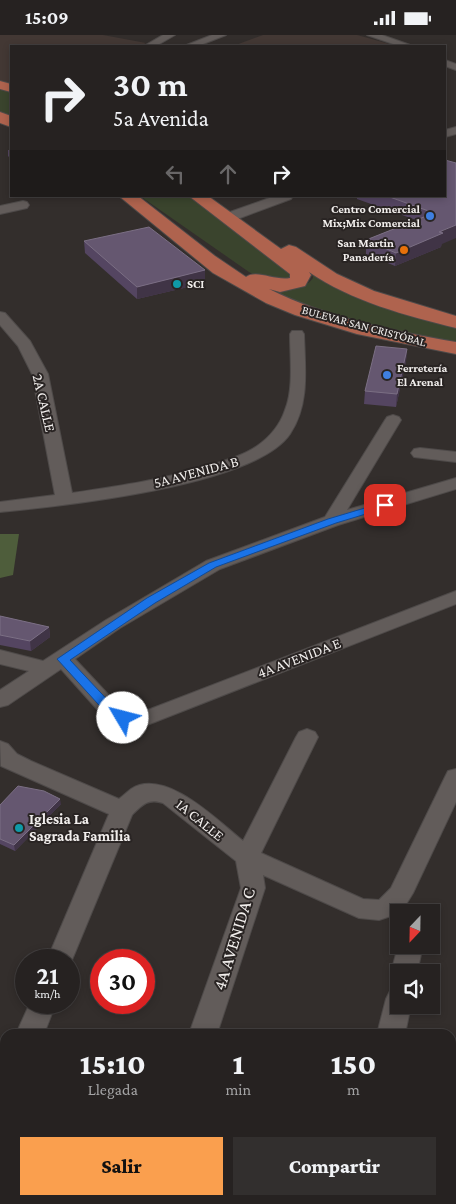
<!DOCTYPE html>
<html lang="es">
<head>
<meta charset="utf-8">
<style>
	:root { --surface:#262221; --page:#322f2e; --text:#f1f3f6; --muted:#a4a4a5; --line:#423f3f; --accent:#fa9f4e }
	body { margin:0; font-family:"Crimson Pro",serif; background:var(--page); color:var(--text); height:100vh; display:flex; flex-direction:column; font-size:19px; white-space:nowrap }
	* { box-sizing:border-box; margin:0 }
	p { font-size:16px; color:var(--muted) }
	.icon { flex:none; width:28px; height:28px; fill:none; stroke:currentColor; stroke-width:2; stroke-linecap:round; stroke-linejoin:round }
	.map { position:relative; flex:1; overflow:hidden }
	.details { position:absolute; left:0px; top:994px; width:456px; height:176px; display:flex; flex-direction:column; background:var(--surface); border-radius:15px 15px 0 0; box-shadow:0 2px 8px #0003,0 0 0 1px var(--line) }
	.details>* { flex:none }
	.banner { position:absolute; left:10px; top:10px; width:436px; height:152px; border-radius:0px; box-shadow:0 2px 8px #0003,0 0 0 1px var(--line); background:#262221; color:var(--text); overflow:hidden }
	.needle { width:32px; rotate:202deg }
	.tools { position:absolute; left:390px; top:869px; display:grid; gap:10px }
	.tools a { display:grid; place-items:center; width:50px; height:50px; border-radius:0px; background:var(--surface); box-shadow:0 2px 8px #0003,0 0 0 1px var(--line); font-size:25px }
	.speed { position:absolute; left:15px; top:914px; display:flex; gap:10px; font-size:25px; font-weight:700; text-align:center }
	.speed>* { display:grid; place-content:center; width:65px; height:65px; border-radius:50%; background:var(--surface); box-shadow:0 2px 8px #0003,0 0 0 1px var(--line); line-height:1 }
	.speed small { font-size:12px; font-weight:400 }
	.speed .limit { border:8px solid #d22; background:#fff; color:#111 }
	.pin { position:absolute; display:grid; place-items:center; width:42px; height:42px; color:#fff; margin:-21px; border-radius:10px; box-shadow:0 2px 8px #0006 }
	.me { position:absolute; width:55px; margin:-28px; rotate:307deg; stroke-linejoin:round; filter:drop-shadow(0 0 4px #0008) }
	.turn { display:flex; align-items:center; gap:18px; height:105px; padding:0 20px; font-size:22px }
	.turn .icon { width:65px; height:65px; stroke-width:2.5 }
	.turn b { display:block; font-size:35px; line-height:42px }
	.lanes { display:flex; align-items:center; height:48px; padding:0 20px; background:#0003; justify-content:center; gap:25px; direction:ltr }
	.lanes .off { opacity:.35 }
	.eta { display:flex; justify-content:space-evenly; align-items:center; height:85px; text-align:center }
	.eta b { font-size:30px; font-weight:800; line-height:35px }
	.button { display:flex; gap:10px; margin-top:auto; padding:10px 20px }
	.button a { flex:1; height:58px; border-radius:0px; background:var(--accent); color:#111; font-size:20px; font-weight:800; line-height:58px; text-align:center }
	.button a+a { background:var(--page); color:var(--text) }
	.status { display:flex; justify-content:space-between; align-items:center; height:35px; padding:0 25px; background:var(--surface); direction:ltr }
	.status svg { height:14px; fill:currentColor }
	.map>svg:first-child { display:block }
	.built { fill:#433834 }
	.green { fill:#3a442d }
	.forest { fill:#4e5d3b }
	.lines { fill:none; stroke-linecap:round; stroke-linejoin:round }
	.minor-casing { stroke:#4e4a49; stroke-width:2 }
	.primary-casing { stroke:#4e4a49; stroke-width:2 }
	.minor { fill:#625c5a; fill-rule:evenodd }
	.primary { fill:#af634e; fill-rule:evenodd }
	.wall { fill:#544561 }
	.shaded-wall { fill:#403446 }
	.building { fill:#655770; stroke:#7b6f84 }
	.route { fill:#1a73e8; stroke:#114b97 }
	.shop-dot { fill:#3f7fe0; stroke:#292423; stroke-width:2 }
	.food-dot { fill:#e8710a; stroke:#292423; stroke-width:2 }
	.culture-dot { fill:#0f9aa8; stroke:#292423; stroke-width:2 }
	.labels { text-anchor:middle; stroke-width:4; stroke-linejoin:round; paint-order:stroke }
	.far-poi-label { font-size:12px; font-weight:bold; fill:#f1eeec; stroke:#292423; text-anchor:end }
	.far-street-label { font-size:12px; fill:#f1eeec; stroke:#292423 }
	.street-label { font-size:15px; fill:#f1eeec; stroke:#292423 }
	.poi-label { font-size:15px; font-weight:bold; fill:#f1eeec; stroke:#292423; text-anchor:start }
	.near-street-label { font-size:18px; fill:#f1eeec; stroke:#292423 }
</style>
</head>
<body>
<div class="status"><b>15:09</b><svg viewBox="0 0 49 12"><path d="M0 12V9h3v3zM5 12V6h3v6zM10 12V3h3v9zM15 12V0h3v12zM26 1h20v11H26zM47 4h2v5h-2z"/></svg></div>
<div class="map">
<svg width="456" height="1169" viewBox="0 0 456 1169">
	<rect width="100%" height="100%" fill="#332e2c"/>
	<path class="built" d="M 0,0 L 103,0 L 146,8 L 140,11 L 11,11 L 11,50 L 0,47 Z
		M 263,0 L 357,0 L 397,11 L 233,11 Z"/>
	<path class="green" d="M 0,53 L 11,56 L 11,84 L 0,79 Z
		M 140,161 L 191,161 L 288,234 L 291,244 L 262,244 L 249,237 Z
		M 312,238 L 456,291 L 456,307 L 358,288 L 314,274 L 262,252 C 278,254 302,259 313,243 Z"/>
	<path class="forest" d="M 0,499 L 19,499 L 13,540 L 0,543 Z"/>
	<g class="lines">
		<g class="minor-casing">
			<path id="minor" d="M 163,0 L 175,0 L 156,11 L 144,11 Z
				M 212,0 L 226,0 L 198,11 L 184,11 Z
				M 367,0 L 382,0 L 413,11 L 399,11 Z
				M 445,25 L 456,29 L 456,35 L 445,31 Z
				M 456,92 L 456,99 L 445,102 L 445,95 Z
				M 275,161 L 293,161 L 291,164 L 240,183 L 235,184 L 229,180 L 230,177 Z
				M 23,166 L 27,167 L 29,170 L 27,173 L 0,179 L 0,171 Z
				M 0,277 L 5,278 L 30,306 L 48,339 L 72,458 C 119,451 166,444 211,430 C 227,425 244,420 257,411 C 270,402 280,390 285,375 C 294,353 290,323 290,299 L 292,296 L 302,296 L 304,299 C 305,334 310,369 290,399 C 255,451 62,471 0,477 L 0,467 L 55,460 L 32,339 L 18,311 L 0,290 Z
				M 393,380 L 399,382 L 401,385 L 347,475 L 456,443 L 456,454 L 338,490 L 220,534 L 120,593 L 75,624 L 120,672 L 128,676 L 140,678 L 456,556 L 456,569 L 142,692 L 123,690 L 104,682 L 61,634 L 8,670 L 0,672 L 0,655 L 29,636 L 0,629 L 0,615 L 43,626 L 106,585 L 206,526 L 325,482 L 385,385 L 387,382 Z
				M 420,413 L 456,417 L 456,427 L 414,422 L 411,418 L 414,414 Z
				M 307,694 L 315,697 L 318,702 L 261,818 L 363,864 L 379,865 L 391,853 L 445,742 L 448,736 L 456,734 L 456,767 L 413,858 L 405,871 L 397,879 L 379,885 L 359,883 L 263,840 L 265,853 L 217,999 L 189,999 L 241,853 L 236,826 L 163,768 C 148,763 142,770 132,780 L 69,932 L 69,925 L 47,925 L 109,779 L 1,731 L 0,706 L 8,709 L 17,719 L 31,726 L 119,764 C 123,761 127,757 131,754 C 165,732 218,786 243,806 L 296,702 L 299,697 Z
				M 399,907 L 399,910 L 423,910 L 417,938 L 399,938 L 399,947 L 395,946 L 391,938 Z
				M 399,953 L 399,970 L 411,970 L 405,999 L 377,999 L 386,964 L 390,956 Z
				M 30,968 L 56,968 L 44,999 L 16,999 Z
				M 244,1165 L 282,1165 L 284,1169 L 246,1169 Z
				M 341,1165 L 371,1165 L 370,1169 L 340,1169 Z"/>
		</g>
		<g class="primary-casing">
			<path id="primary" d="M 0,46 L 11,49 L 11,57 L 0,54 Z
				M 0,77 L 11,81 L 11,92 L 0,88 Z
				M 119,161 L 138,161 L 215,221 L 246,242 C 256,234 275,246 290,243 L 290,239 L 189,161 L 208,161 L 281,214 L 289,210 L 296,212 L 337,239 L 374,256 L 456,281 L 456,293 C 407,281 351,266 309,237 L 311,240 L 305,251 L 280,257 L 269,254 C 327,283 392,296 456,307 L 456,319 L 357,299 L 295,280 L 266,268 L 213,238 Z"/>
		</g>
		<use href="#minor" class="minor"/>
		<use href="#primary" class="primary"/>
	</g>
	<path class="wall" d="M 8,115 L 11,115 L 11,124 L 8,121 Z
		M 357,161 L 445,161 L 441,212 L 395,231 L 366,219 L 366,205 L 416,185 L 357,164 Z
		M 84,206 L 205,235 L 205,248 L 137,264 L 85,218 Z
		M 407,314 L 406,326 L 396,372 L 364,369 L 365,356 Z
		M 0,581 L 49,592 L 50,602 L 31,616 L 0,610 Z
		M 61,769 L 15,816 L 0,809 L 0,770 Z"/>
	<path class="shaded-wall" d="M 456,190 L 456,203 L 442,209 L 441,212 L 395,231 L 396,218 Z
		M 205,235 L 205,248 L 137,264 L 137,252 Z
		M 407,314 L 406,326 L 396,372 L 397,359 Z
		M 49,592 L 50,602 L 31,616 L 30,606 Z
		M 60,764 L 61,769 L 15,816 L 14,810 Z"/>
	<path class="building" d="M 445,125 L 456,128 L 456,190 L 439,197 L 443,198 L 396,218 L 366,205 L 434,178 L 387,161 L 445,161 Z
		M 149,192 L 205,235 L 137,252 L 84,206 Z
		M 376,311 L 407,314 L 397,359 L 365,356 Z
		M 0,581 L 49,592 L 30,606 L 0,600 Z
		M 18,751 L 44,756 L 60,764 L 14,810 L 0,804 L 0,770 Z"/>
	<path class="route" d="M 385,467 L 389,468 L 389,472 L 336,488 L 216,532 L 155,568 L 70,625 L 116,674 L 130,683 L 128,686 L 119,686 L 108,680 L 57,624 L 147,563 L 209,528 L 328,484 Z"/>
	<g class="shop-dot">
		<circle cx="430" cy="181" r="5"/>
		<circle cx="387" cy="340" r="5"/>
	</g>
	<circle class="food-dot" cx="404" cy="215" r="5"/>
	<g class="culture-dot">
		<circle cx="177" cy="249" r="5"/>
		<circle cx="19" cy="793" r="5"/>
	</g>
	<g class="labels">
		<g class="far-poi-label">
			<text x="420" y="178">Centro Comercial<tspan x="420" dy="14">Mix;Mix Comercial</tspan></text>
			<text x="394" y="212">San Martin<tspan x="394" dy="14">Panadería</tspan></text>
			<text x="187" y="253" text-anchor="start">SCI</text>
			<text x="397" y="337" text-anchor="start">Ferretería<tspan x="397" dy="14">El Arenal</tspan></text>
		</g>
		<g class="far-street-label">
			<text transform="translate(364 291) rotate(15)" y="4">BULEVAR SAN CRISTÓBAL</text>
		</g>
		<g class="street-label">
			<text transform="translate(44 368) rotate(77)" y="5">2A CALLE</text>
			<text transform="translate(196 437) rotate(-15)" y="5">5A AVENIDA B</text>
			<text transform="translate(299 623) rotate(-21)" y="5">4A AVENIDA E</text>
			<text transform="translate(200 785) rotate(39)" y="5">1A CALLE</text>
		</g>
		<g class="poi-label">
			<text x="29" y="789">Iglesia La<tspan x="29" dy="17">Sagrada Familia</tspan></text>
		</g>
		<g class="near-street-label">
			<text transform="translate(234 904) rotate(-73)" y="6">4A AVENIDA C</text>
		</g>
	</g>
</svg>
<div class="tools">
<a><svg class="needle" viewBox="-14 -14 28 28"><path d="M0-13l5 13h-10z" fill="#e53935"/><path d="M0 13l5-13h-10z" fill="#a4a4a5"/></svg></a>
<a><svg class="icon" aria-label="sound" viewBox="0 0 24 24"><path d="M4 9h4l5-4v14l-5-4H4zM17 9q2 3 0 6"/></svg></a>
</div>
<div class="speed"><div>21<small>km/h</small></div><div class="limit">30</div></div>
<div class="pin" style="left:385px;top:470px;background:#d93025"><svg class="icon" aria-label="arrive" viewBox="0 0 24 24"><path d="M6 21V4h12l-3 4 3 4H6"/></svg></div>
<svg class="me" style="left:123px;top:683px" viewBox="-20 -20 40 40"><circle r="19" fill="#fff"/><path d="M0-13L10 11 0 6-10 11z" fill="#1a73e8"/></svg>
<div class="banner">
<div class="turn"><svg class="icon" aria-label="right" viewBox="0 0 24 24"><path d="M7 20v-9h11M14 6l5 5-5 5"/></svg><div><b>30 m</b>5a Avenida</div></div>
<div class="lanes"><svg class="icon off" aria-label="left" viewBox="0 0 24 24"><path d="M17 20v-9H6M10 6l-5 5 5 5"/></svg><svg class="icon off" aria-label="ahead" viewBox="0 0 24 24"><path d="M12 20V5M6 11l6-6 6 6"/></svg><svg class="icon" aria-label="right" viewBox="0 0 24 24"><path d="M7 20v-9h11M14 6l5 5-5 5"/></svg></div>
</div>
<section class="details">
<div class="eta">
<div><b>15:10</b><p>Llegada</p></div>
<div><b>1</b><p>min</p></div>
<div><b>150</b><p>m</p></div>
</div>
<div class="button"><a>Salir</a><a>Compartir</a></div>
</section>
</div>
</body>
</html>
